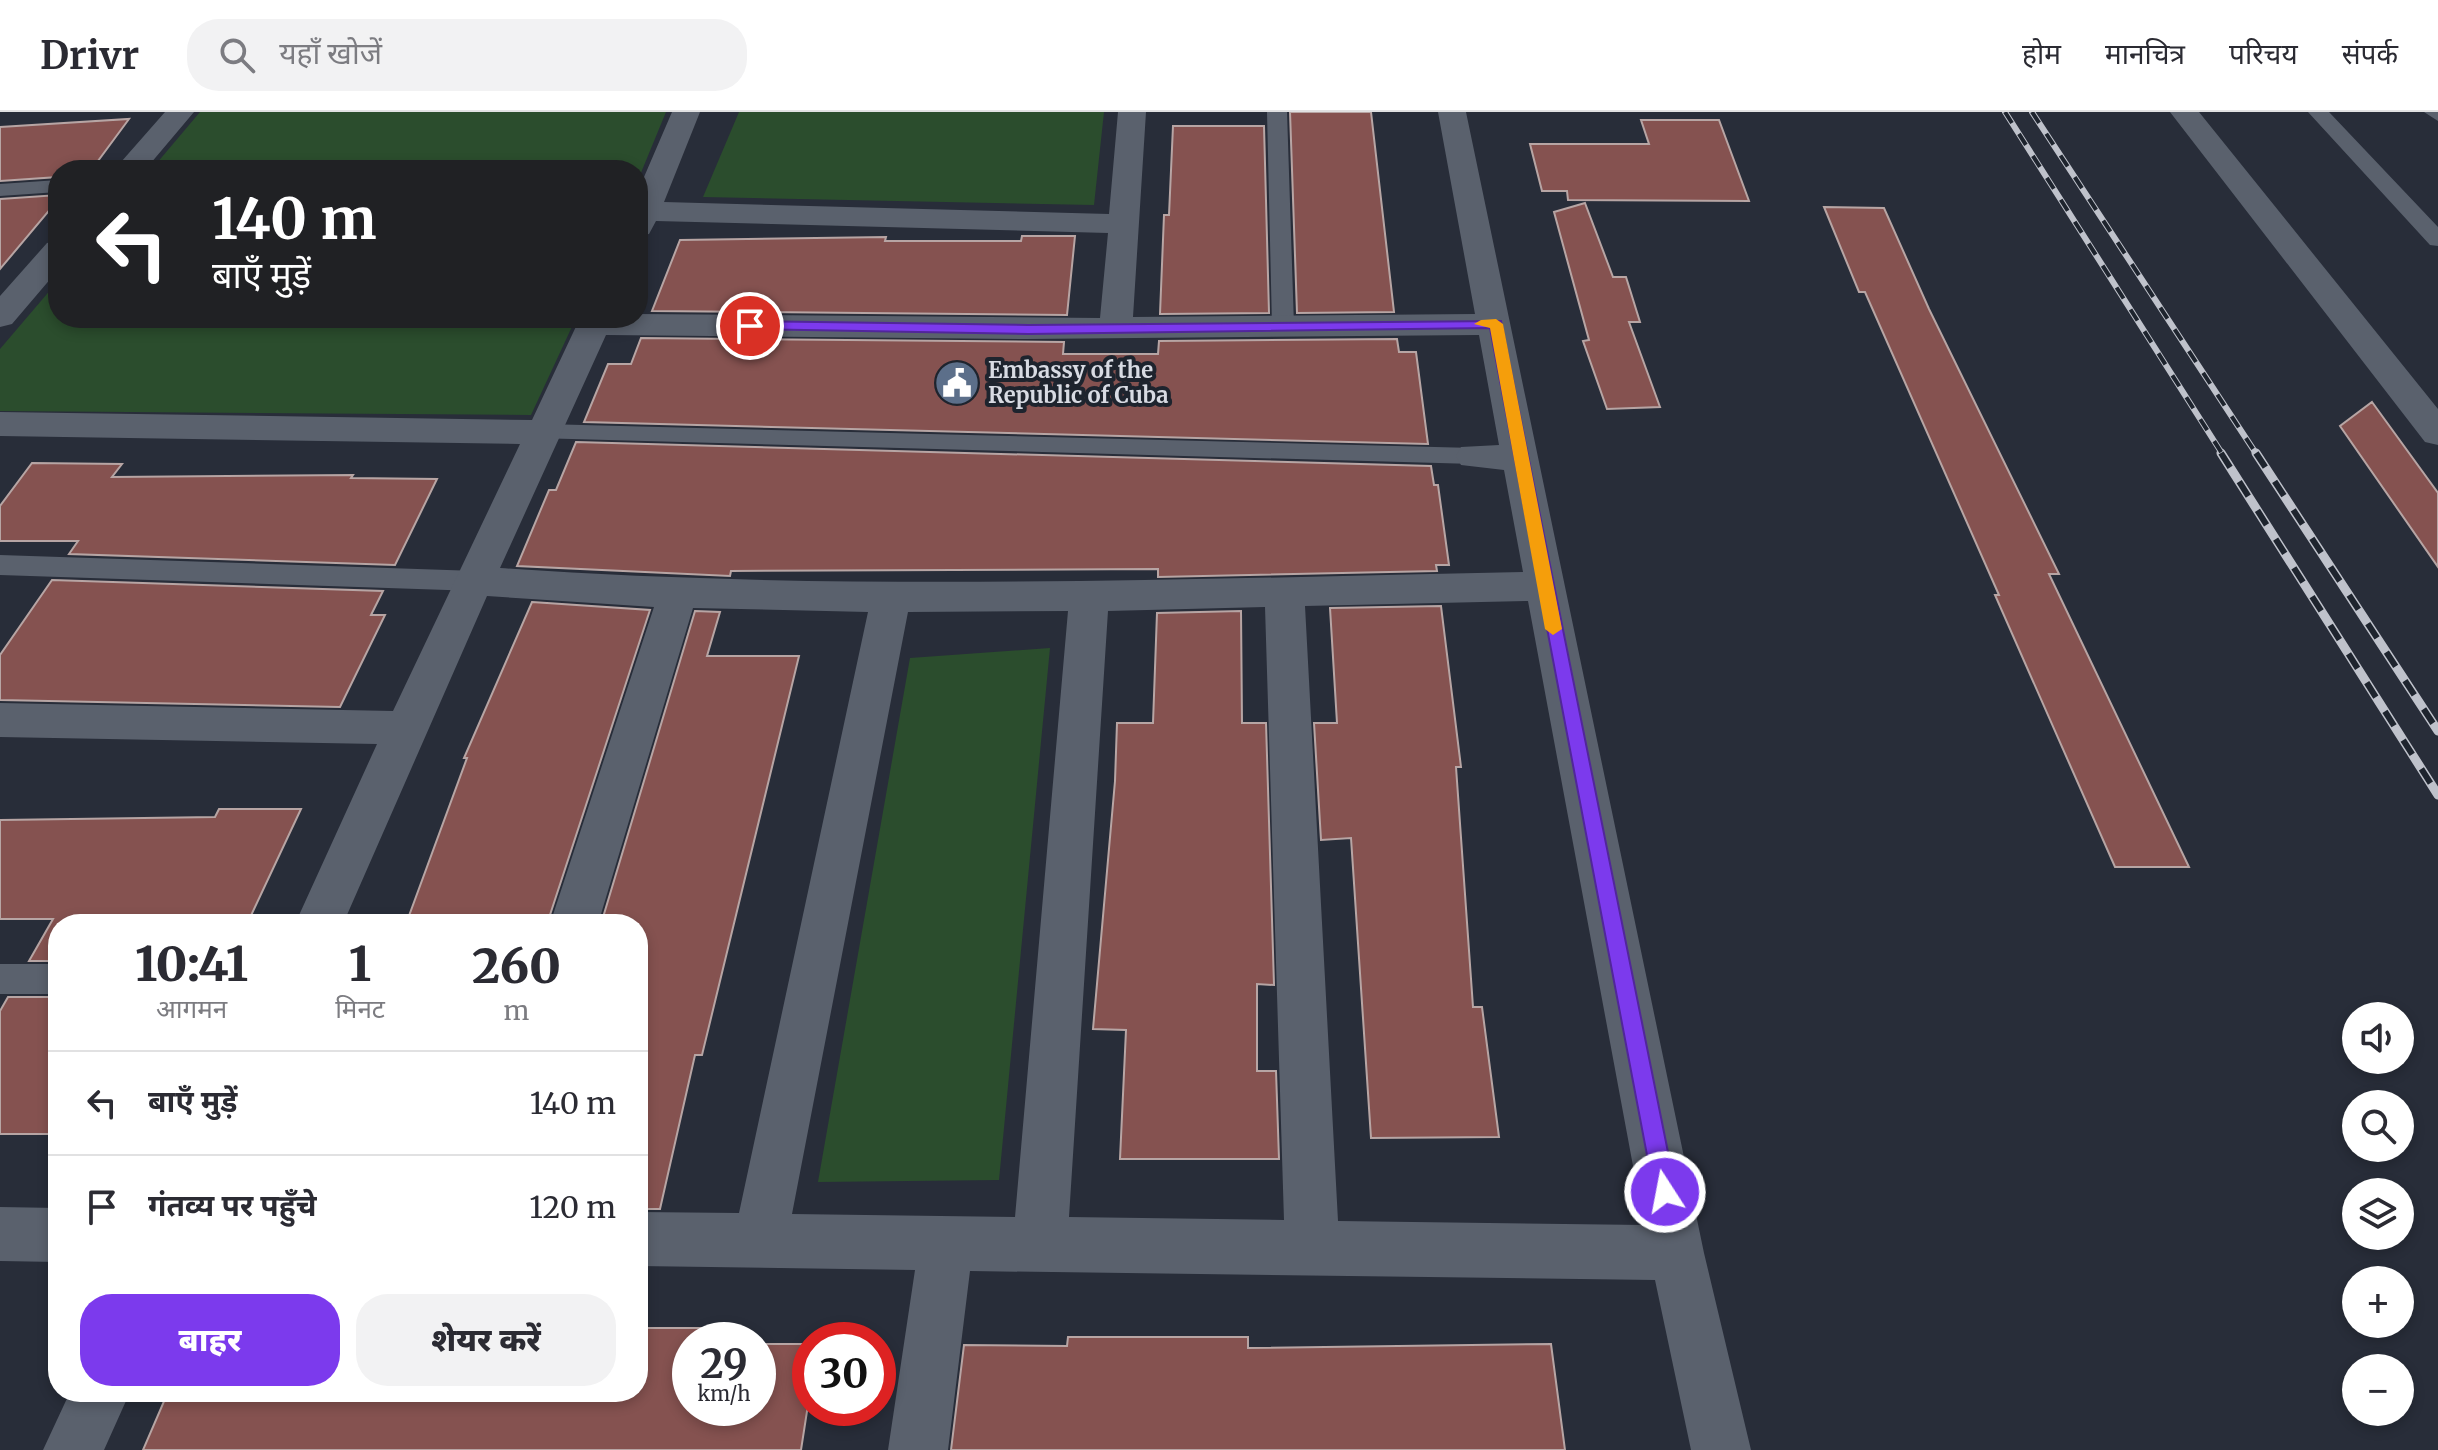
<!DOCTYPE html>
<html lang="hi">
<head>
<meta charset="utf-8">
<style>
	:root { --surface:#fff; --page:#f2f2f3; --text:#2b2b33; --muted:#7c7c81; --line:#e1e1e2; --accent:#7c3aed }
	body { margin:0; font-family:Merriweather,"Noto Sans Devanagari",serif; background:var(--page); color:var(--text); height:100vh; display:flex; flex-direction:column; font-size:30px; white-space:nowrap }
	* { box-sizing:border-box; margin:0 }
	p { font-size:26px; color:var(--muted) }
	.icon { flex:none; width:44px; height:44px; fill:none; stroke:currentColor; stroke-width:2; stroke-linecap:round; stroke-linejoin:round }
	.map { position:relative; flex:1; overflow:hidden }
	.details { position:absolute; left:48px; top:802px; width:600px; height:488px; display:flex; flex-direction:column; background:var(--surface); border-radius:32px; box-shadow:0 4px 12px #0003 }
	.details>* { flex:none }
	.guide { position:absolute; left:48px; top:48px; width:600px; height:168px; border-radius:32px; box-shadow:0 4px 12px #0003; background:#202124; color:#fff; overflow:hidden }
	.controls { position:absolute; left:2342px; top:890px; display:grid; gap:16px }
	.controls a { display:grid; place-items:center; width:72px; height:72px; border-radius:50%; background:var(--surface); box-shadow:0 4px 12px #0003; font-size:40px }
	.speed { position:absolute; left:672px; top:1210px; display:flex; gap:16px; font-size:40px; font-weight:700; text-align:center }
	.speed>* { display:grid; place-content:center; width:104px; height:104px; border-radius:50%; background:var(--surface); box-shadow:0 4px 12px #0003; line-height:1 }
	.speed small { font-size:20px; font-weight:400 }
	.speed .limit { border:12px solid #d22; background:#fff; color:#111 }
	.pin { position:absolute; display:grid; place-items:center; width:68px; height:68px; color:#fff; margin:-34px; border:4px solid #fff; border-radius:50%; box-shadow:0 2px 8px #0007 }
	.me { position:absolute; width:88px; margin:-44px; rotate:349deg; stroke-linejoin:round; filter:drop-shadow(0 0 6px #0008) }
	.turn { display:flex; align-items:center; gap:28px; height:168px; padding:0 32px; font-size:36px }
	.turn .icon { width:104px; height:104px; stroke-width:2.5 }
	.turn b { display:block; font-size:56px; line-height:68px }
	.eta { display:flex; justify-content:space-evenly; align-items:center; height:136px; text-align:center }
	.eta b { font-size:48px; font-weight:800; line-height:56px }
	.cta { display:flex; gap:16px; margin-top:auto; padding:16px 32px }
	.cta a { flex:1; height:92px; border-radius:32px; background:var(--accent); color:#fff; font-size:32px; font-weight:800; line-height:92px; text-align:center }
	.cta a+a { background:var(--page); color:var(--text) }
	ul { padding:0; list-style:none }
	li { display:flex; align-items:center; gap:24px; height:104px; padding:0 32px; border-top:2px solid var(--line) }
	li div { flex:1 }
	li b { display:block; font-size:30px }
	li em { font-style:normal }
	header { display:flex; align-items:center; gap:48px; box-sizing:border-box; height:112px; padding:0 40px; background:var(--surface); border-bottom:2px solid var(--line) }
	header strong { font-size:38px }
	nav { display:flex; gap:44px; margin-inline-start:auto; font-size:28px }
	.search { width:560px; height:72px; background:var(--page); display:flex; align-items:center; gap:20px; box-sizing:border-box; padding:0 28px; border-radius:32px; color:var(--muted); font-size:30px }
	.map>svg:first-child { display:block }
	.green { fill:#2b4d2d }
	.building { fill:#855250; stroke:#b7a5a4; stroke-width:2 }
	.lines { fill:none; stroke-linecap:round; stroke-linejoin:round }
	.service { fill:#5a616d; fill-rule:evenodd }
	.minor { fill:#5a616d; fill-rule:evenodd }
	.rail-far1-casing { stroke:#bfc2cb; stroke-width:6 }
	.rail-casing { stroke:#bfc2cb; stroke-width:9 }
	.rail-far1 { stroke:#1e242e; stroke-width:4; stroke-dasharray:13; stroke-linecap:butt }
	.rail { stroke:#1e242e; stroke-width:6; stroke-dasharray:17; stroke-linecap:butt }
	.route { fill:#7c3aed; stroke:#51269a; stroke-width:2 }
	.slow { fill:#f59e0b }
	.labels { text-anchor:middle; stroke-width:8; stroke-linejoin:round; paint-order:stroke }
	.far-poi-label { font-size:22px; font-weight:bold; fill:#d8dbe3; stroke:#1e242e; text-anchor:start }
</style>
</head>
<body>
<header>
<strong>Drivr</strong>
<div class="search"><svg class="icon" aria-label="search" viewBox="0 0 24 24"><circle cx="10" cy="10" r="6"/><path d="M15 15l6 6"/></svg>यहाँ खोजें</div>
<nav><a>होम</a><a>मानचित्र</a><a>परिचय</a><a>संपर्क</a></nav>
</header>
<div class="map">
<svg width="2438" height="1338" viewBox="0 0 2438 1338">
	<rect width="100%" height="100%" fill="#282d39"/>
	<path class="green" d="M 200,0 L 666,0 L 638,68 L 638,58 L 151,58 Z
		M 739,0 L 1104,0 L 1094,93 L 703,85 Z
		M 58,169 L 58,206 L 576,206 L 531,303 L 0,299 L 0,237 Z
		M 1050,536 L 999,1068 L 818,1070 L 910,546 Z"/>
	<path class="building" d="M 1290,0 L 1371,0 L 1394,200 L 1297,201 Z
		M 129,7 L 92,57 L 58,58 L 58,65 L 0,69 L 0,15 Z
		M 1641,8 L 1719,8 L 1749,89 L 1568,88 L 1567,79 L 1542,79 L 1530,32 L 1649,32 Z
		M 1173,14 L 1264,14 L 1269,201 L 1160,202 L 1164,103 L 1169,103 Z
		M 58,83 L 58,88 L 0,157 L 0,87 Z
		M 1585,91 L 1613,165 L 1626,165 L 1640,210 L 1629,210 L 1660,295 L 1607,297 L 1583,229 L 1589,228 L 1554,100 Z
		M 1824,95 L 1884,96 L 1929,197 L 2059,462 L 2049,462 L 2189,755 L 2115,755 L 1995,483 L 1999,483 L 1865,180 L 1859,180 Z
		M 1022,124 L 1075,124 L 1067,203 L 652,199 L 680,128 L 886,125 L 885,129 L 1021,129 Z
		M 641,226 L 1064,230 L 1063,242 L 1158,242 L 1159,229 L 1397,227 L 1399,240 L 1416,240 L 1428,332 L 584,310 L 608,252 L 631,252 Z
		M 2372,290 L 2438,381 L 2438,455 L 2340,314 Z
		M 576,330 L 1431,354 L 1434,373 L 1438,373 L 1449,453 L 1436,453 L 1437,459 L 1158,465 L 1158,457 L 731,459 L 730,464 L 517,454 L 549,378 L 556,378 Z
		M 32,351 L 122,352 L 112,365 L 353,363 L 351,366 L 437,367 L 395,453 L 69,442 L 78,429 L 0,429 L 0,394 Z
		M 52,468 L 383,479 L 371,503 L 385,503 L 340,595 L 0,588 L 0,543 Z
		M 532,490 L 650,498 L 547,812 L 406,812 L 467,646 L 464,646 Z
		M 1441,494 L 1461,655 L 1456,655 L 1473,895 L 1482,895 L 1499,1025 L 1371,1026 L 1351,726 L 1321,728 L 1314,611 L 1337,611 L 1330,496 Z
		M 695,499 L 720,500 L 707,544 L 799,544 L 702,943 L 695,943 L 660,1097 L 638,1097 L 638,812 L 601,812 Z
		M 1241,499 L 1242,611 L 1266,611 L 1274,873 L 1257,872 L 1257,959 L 1276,959 L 1279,1047 L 1120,1047 L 1126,918 L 1093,917 L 1115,669 L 1117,611 L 1153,611 L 1157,501 Z
		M 219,697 L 301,697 L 247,812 L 58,812 L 58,849 L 29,849 L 53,807 L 0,807 L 0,708 L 215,705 Z
		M 8,885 L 58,885 L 58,1022 L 0,1022 L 0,899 Z
		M 638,1216 L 705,1216 L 703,1228 L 690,1228 L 690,1296 L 758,1296 L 758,1232 L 810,1232 L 810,1280 L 801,1338 L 143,1338 L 168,1280 L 638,1280 Z
		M 1068,1225 L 1248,1225 L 1248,1236 L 1551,1232 L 1565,1338 L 951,1338 L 964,1233 L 1067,1234 Z"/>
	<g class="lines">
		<path class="service" d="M 1267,0 L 1287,0 L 1294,214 L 1283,221 L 1272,214 Z
			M 2308,0 L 2329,0 L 2438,115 L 2438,134 L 2430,133 Z
			M 2424,0 L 2438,0 L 2438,9 Z
			M 58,68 L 58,80 L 0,84 L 0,72 Z
			M 544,312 L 1474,336 L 1483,338 L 1486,344 L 1483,350 L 1474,352 L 535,326 L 532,320 L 535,314 Z
			M 0,443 L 477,459 L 486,462 L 490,469 L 486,476 L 477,479 L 0,463 Z
			M 0,852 L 58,852 L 58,882 L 0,882 Z"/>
		<path class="minor" d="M 165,0 L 194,0 L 145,58 L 114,58 Z
			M 672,0 L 700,0 L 664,90 L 1109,102 L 1118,0 L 1146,0 L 1133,205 L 1475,202 L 1438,0 L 1466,0 L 1704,1141 L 1751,1338 L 1691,1338 L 1655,1168 L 970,1159 L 948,1338 L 888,1338 L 915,1158 L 638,1154 L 638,1100 L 739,1101 L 868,500 L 693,496 L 598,812 L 550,812 L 654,495 L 487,484 L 343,812 L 295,812 L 377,632 L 0,625 L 0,591 L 393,599 L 520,332 L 0,324 L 0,300 L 532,308 L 580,206 L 638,206 L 638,202 L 1100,206 L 1108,121 L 656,109 L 649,122 L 638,124 L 638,79 ZM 606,223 L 1028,227 L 1479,223 L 1499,333 L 1461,335 L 1456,344 L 1461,353 L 1504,358 L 1523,460 C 1181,467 841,480 500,456 ZM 1528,489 L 1644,1113 L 1338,1109 L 1305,494 ZM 1265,495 L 1284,1108 L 1069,1105 L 1108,499 ZM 1068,499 L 1015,1105 L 792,1102 L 908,500 Z
			M 2170,0 L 2199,0 L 2438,297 L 2438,333 L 2425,330 Z
			M 58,128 L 58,158 L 12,212 L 0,215 L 0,184 L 47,131 Z
			M 0,1095 L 58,1096 L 58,1150 L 0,1149 Z
			M 70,1280 L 130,1280 L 104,1338 L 43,1338 Z"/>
		<g class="rail-far1-casing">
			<path id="rail-far1" d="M 2005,0 L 2223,343
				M 2032,0 L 2257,343"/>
		</g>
		<g class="rail-casing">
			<path id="rail" d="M 2221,341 L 2438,683
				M 2256,341 L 2438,619"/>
		</g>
		<use href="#rail-far1" class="rail-far1"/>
		<use href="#rail" class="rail"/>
	</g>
	<path class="route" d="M 750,209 L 1028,213 L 1501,209 L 1676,1080 L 1673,1088 L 1665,1091 L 1657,1088 L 1654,1080 L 1490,216 L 1028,222 L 745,217 L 745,211 Z"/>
	<path class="slow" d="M 1496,207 L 1503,212 L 1562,517 L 1553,523 L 1545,517 L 1490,216 L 1474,212 L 1481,208 Z"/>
	<defs>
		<g id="civic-disc" transform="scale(2.3)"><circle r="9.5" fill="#5c6f8a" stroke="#1e242e"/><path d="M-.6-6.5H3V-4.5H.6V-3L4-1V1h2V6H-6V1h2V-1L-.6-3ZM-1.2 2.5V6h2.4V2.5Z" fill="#fff"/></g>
	</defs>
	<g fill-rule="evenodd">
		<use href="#civic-disc" x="957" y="271"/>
	</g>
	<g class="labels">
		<g class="far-poi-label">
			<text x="988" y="266">Embassy of the<tspan x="988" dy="25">Republic of Cuba</tspan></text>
		</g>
	</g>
</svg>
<div class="controls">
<a><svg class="icon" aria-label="sound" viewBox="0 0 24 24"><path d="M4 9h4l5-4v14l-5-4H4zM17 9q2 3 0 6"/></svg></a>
<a><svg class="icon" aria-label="search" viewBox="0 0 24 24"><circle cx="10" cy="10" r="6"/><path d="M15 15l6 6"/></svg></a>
<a><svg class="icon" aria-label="layers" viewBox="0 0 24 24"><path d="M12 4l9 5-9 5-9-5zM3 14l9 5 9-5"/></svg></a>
<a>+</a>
<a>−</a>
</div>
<div class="speed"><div>29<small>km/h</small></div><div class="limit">30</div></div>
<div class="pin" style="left:750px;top:214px;background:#d93025"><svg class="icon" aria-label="arrive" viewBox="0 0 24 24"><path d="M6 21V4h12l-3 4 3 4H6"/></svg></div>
<svg class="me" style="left:1665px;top:1080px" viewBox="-20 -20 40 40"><circle r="17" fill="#7c3aed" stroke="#fff" stroke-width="3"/><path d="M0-11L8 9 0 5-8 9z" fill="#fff"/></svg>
<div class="guide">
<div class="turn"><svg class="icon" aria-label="left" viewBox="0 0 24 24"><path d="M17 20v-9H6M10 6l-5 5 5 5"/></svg><div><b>140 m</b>बाएँ मुड़ें</div></div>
</div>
<section class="details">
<div class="eta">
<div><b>10:41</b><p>आगमन</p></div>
<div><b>1</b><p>मिनट</p></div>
<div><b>260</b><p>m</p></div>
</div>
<ul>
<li><svg class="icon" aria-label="left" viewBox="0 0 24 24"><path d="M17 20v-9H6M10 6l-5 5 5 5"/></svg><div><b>बाएँ मुड़ें</b></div><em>140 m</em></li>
<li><svg class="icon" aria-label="arrive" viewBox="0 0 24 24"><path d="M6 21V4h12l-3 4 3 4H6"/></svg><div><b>गंतव्य पर पहुँचे</b></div><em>120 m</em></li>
</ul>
<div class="cta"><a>बाहर</a><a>शेयर करें</a></div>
</section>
</div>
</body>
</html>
